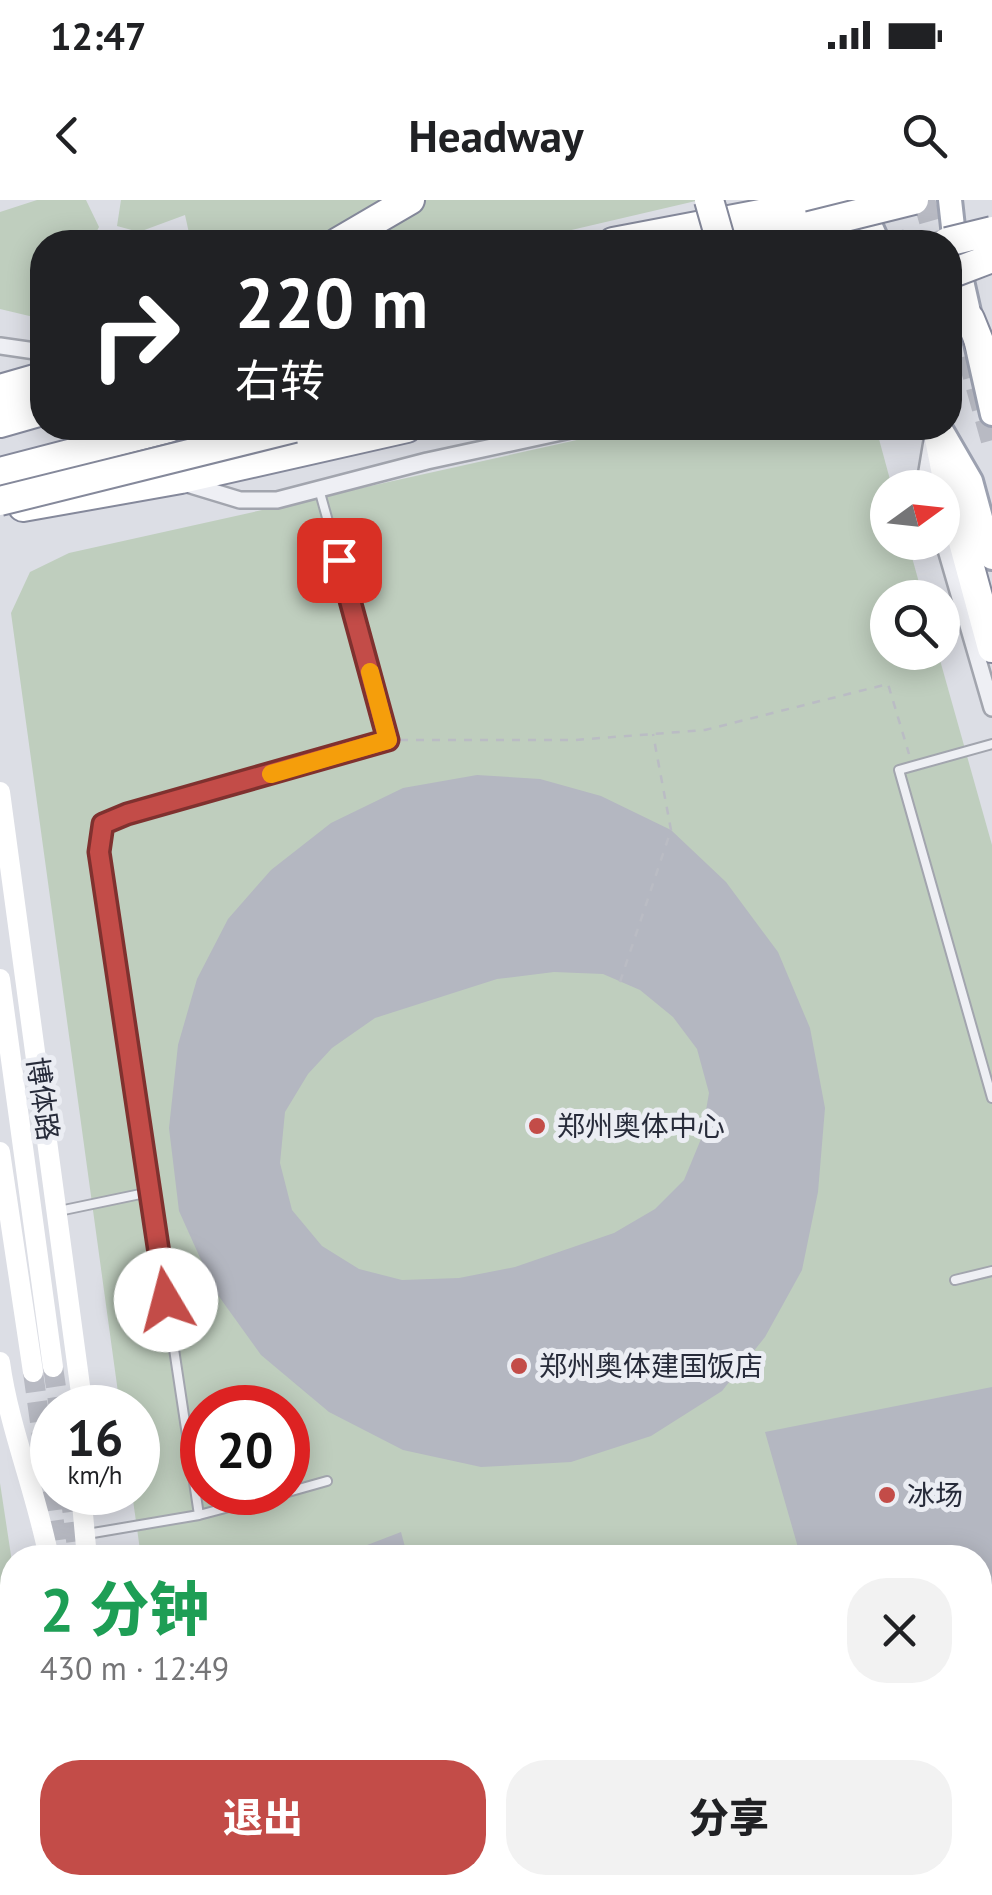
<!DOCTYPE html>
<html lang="zh">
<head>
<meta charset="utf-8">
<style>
	:root { --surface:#fff; --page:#f2f2f2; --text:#202124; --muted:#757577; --accent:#c34c48 }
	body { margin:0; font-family:"PT Sans","Noto Sans SC",sans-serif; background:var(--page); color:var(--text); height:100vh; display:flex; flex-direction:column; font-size:38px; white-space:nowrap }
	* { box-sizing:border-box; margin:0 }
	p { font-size:32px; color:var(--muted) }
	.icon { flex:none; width:55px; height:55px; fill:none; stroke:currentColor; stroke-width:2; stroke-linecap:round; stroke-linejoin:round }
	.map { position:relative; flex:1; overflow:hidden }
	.panel { position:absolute; left:0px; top:1345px; width:992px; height:350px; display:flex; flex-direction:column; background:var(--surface); border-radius:40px 40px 0 0; box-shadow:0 5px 25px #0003 }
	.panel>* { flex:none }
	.banner { position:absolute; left:30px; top:30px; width:932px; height:210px; border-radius:40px; box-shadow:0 5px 25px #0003; background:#202124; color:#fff; overflow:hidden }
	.needle { width:65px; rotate:75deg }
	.controls { position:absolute; left:870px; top:270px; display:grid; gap:20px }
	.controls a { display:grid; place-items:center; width:90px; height:90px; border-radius:50%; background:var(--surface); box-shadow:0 5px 25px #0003; font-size:50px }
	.speed { position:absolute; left:30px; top:1185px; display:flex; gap:20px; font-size:50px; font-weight:700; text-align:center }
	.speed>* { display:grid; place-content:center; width:130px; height:130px; border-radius:50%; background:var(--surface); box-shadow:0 5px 25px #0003; line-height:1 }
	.speed small { font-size:25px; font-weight:400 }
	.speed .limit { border:15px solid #d22; background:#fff; color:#111 }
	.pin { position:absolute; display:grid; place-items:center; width:85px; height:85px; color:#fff; margin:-42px; border-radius:20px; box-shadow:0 5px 15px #0006 }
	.me { position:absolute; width:110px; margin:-55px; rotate:352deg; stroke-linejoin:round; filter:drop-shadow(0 0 8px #0008) }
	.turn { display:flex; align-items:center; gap:35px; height:210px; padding:0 40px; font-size:45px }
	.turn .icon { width:130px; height:130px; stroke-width:2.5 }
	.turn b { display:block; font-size:70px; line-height:85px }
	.round { display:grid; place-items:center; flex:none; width:105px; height:105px; border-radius:40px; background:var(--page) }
	.headline { display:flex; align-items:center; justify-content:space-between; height:170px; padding:0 40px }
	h1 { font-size:60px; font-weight:800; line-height:75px; color:#1e9e55 }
	.primary-button { display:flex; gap:20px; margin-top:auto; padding:20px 40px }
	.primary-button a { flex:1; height:115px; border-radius:40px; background:var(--accent); color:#fff; font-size:40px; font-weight:800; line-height:115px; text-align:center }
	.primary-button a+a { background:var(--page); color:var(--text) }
	.status { display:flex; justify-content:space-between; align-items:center; height:70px; padding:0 50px; background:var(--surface); direction:ltr }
	.status svg { height:28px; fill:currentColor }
	header { display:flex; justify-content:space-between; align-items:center; height:130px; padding:0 40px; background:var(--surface); font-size:45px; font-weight:800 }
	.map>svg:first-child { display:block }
	.green { fill:#bfcebe; fill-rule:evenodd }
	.building { fill:#b4b7c1; fill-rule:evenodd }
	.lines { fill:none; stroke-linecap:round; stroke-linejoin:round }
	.secondary-tunnel { stroke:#b8bac3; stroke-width:20; stroke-dasharray:20 10; stroke-linecap:butt }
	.primary-tunnel { stroke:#b8bac3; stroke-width:22; stroke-dasharray:22 11; stroke-linecap:butt }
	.lane-casing { stroke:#a2a5ae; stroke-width:12 }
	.street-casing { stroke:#a2a5ae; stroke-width:20 }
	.primary-casing { stroke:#9ca1b0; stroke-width:28 }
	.highway-casing { stroke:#85899b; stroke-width:32 }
	.path { stroke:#babcc4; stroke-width:2.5; stroke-dasharray:8 8; stroke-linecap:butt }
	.lane { stroke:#eeeff4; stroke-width:8 }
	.street { stroke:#eeeff4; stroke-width:15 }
	.secondary { stroke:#fff; stroke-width:20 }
	.primary { stroke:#fff; stroke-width:22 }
	.highway { stroke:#fff; stroke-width:28 }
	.highway-bridge-casing { stroke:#85899b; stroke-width:32; stroke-linecap:butt }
	.highway-bridge { stroke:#fff; stroke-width:28 }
	.route-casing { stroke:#7f312f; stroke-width:25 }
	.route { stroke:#c34c48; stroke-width:18 }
	.slow { stroke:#f59e0b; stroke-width:18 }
	.poi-dot { fill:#c34c48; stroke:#ebedf3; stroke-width:4 }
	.labels { text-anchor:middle; stroke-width:10; stroke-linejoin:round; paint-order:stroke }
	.street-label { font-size:28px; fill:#272b3a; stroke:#ebedf3 }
	.poi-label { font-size:28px; fill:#272b3a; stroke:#ebedf3; text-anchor:start }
</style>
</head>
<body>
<div class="status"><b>12:47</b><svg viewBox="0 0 49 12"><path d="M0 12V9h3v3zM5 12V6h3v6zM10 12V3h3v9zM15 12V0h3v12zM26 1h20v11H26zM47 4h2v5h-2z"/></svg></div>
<header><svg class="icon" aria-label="back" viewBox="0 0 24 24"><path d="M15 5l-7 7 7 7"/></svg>Headway<svg class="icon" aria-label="search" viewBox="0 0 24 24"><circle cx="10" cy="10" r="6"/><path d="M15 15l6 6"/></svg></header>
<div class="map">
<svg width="992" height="1695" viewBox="0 0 992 1695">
	<rect width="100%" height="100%" fill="#dcdee5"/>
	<path class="green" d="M 37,0 L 86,0 L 99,27 L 91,42 L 42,42 L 42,119 L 0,109 L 0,12 Z
		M 121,0 L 700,0 L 520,42 L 191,42 L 185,15 L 139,32 L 117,26 Z
		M 631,228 L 876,228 L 892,287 L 888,288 L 888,342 L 908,343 L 923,397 L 888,398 L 888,452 L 938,453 L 992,645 L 992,1695 L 187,1695 L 185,1683 L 980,1682 L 980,1358 L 141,1357 L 132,1293 L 138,1292 L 138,1208 L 120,1207 L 11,413 L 30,372 L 69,353 ZM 202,1208 L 288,1208 L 288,1292 L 202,1292 Z
		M 0,1283 L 12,1362 L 12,1682 L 64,1683 L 66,1695 L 0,1695 Z"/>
	<path class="building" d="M 477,575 L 540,579 L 601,596 L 671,630 L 726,682 L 778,752 L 810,828 L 825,908 L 818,992 L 802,1070 L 765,1137 L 722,1191 L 651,1236 L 571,1262 L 481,1267 L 403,1250 L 329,1212 L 261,1155 L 215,1091 L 179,1011 L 169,928 L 178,845 L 197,779 L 228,719 L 271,670 L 331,623 L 403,588 ZM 554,772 L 603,774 L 640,790 L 673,817 L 697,849 L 709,893 L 701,939 L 684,980 L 655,1009 L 614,1033 L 515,1067 L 459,1078 L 402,1080 L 359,1069 L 322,1046 L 292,1010 L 280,963 L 285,912 L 308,874 L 332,848 L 375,818 L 497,779 Z
		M 992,1187 L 992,1512 L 980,1516 L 980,1358 L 801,1358 L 765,1232 Z
		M 401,1332 L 408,1358 L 336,1358 L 336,1357 Z
		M 291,1682 L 320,1682 L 321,1683 L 292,1692 Z"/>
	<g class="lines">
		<path class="secondary-tunnel" d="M 53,1167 L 59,1208
			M 33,1172 L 59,1358
			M 70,1292 L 78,1356
			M 120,1682 L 122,1695"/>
		<path class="primary-tunnel" d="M 885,0 L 895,42
			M 924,0 L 936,42
			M 950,92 L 992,241"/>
		<g class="lane-casing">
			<path id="lane" d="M 992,544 L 899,570 L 992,898
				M 59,1011 L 150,992
				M 955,1080 L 992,1071
				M 288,1292 L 327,1281
				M 199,1315 L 285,1292
				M 87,1334 L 199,1315 L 99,651 L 103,624 L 127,614 L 389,540 L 319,289"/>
		</g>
		<g class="street-casing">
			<path id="street" d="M 0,146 L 42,152
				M 184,283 L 240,300 L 277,300 L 427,261 L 580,228
				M 929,288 L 926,277 L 932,241
				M 942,336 L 992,508"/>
		</g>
		<g class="primary-casing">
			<path id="primary" d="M 859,0 L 878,42
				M 950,0 L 956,54 L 992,214
				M 0,206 L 42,195
				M 942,231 L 971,281 L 992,358"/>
		</g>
		<g class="highway-casing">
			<path id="highway" d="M 338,42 L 410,0
				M 613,42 L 834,0
				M 745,42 L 809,26
				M 970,119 L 992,173
				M 0,189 L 42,177
				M 0,223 L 42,211
				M 937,228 L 950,294 L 992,448
				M 0,272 L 169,228
				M 23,307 L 181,279 L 407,228"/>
		</g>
		<path class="path" d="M 400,540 L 575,540 L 705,530 L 888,484 L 909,554
			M 620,782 L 671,630 L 653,534
			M 980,1618 L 992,1619
			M 636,1682 L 640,1695
			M 758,1682 L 761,1695
			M 548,1695 L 564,1682"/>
		<use href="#lane" class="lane"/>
		<use href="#street" class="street"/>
		<path class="secondary" d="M 0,592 L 83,1208
			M 0,779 L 53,1167
			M 0,952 L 33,1172
			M 0,1162 C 9,1228 36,1291 49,1358
			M 81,1292 L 87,1358
			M 109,1682 L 111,1695
			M 136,1682 L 138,1695"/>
		<use href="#primary" class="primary"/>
		<use href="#highway" class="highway"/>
		<g class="highway-bridge-casing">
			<path id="highway-bridge" d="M 709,0 L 721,42
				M 809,26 L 914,0
				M 947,42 L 992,31
				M 950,74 L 992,58
				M 0,301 L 294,228"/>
		</g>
		<use href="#highway-bridge" class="highway-bridge"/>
	</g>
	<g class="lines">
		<g class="route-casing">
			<path id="route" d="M 166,1100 L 99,652 L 103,624 L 127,614 L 388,540 L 339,360"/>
		</g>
		<use href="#route" class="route"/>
		<path class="slow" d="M 271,574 L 388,540 L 370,472"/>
	</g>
	<g class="poi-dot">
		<circle cx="537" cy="926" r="10"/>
		<circle cx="519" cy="1166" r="10"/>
		<circle cx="887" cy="1295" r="10"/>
	</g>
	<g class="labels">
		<g class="street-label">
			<text transform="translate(43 899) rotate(82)" y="10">博体路</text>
		</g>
		<g class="poi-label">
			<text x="557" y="936">郑州奥体中心</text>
			<text x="539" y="1176">郑州奥体建国饭店</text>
			<text x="907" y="1305">冰场</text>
		</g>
	</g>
</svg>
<div class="controls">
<a><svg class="needle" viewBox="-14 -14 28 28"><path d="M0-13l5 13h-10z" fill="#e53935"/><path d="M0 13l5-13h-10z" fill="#757577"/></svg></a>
<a><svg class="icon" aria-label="search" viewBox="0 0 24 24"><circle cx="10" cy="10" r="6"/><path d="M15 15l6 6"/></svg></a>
</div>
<div class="speed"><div>16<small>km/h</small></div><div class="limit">20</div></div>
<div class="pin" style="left:339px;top:360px;background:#d93025"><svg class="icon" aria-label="arrive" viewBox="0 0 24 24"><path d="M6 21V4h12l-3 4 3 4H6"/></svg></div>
<svg class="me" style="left:166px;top:1100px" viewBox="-20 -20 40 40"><circle r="19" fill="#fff"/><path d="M0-13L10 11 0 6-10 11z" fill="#c34c48"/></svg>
<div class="banner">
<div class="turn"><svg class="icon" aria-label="right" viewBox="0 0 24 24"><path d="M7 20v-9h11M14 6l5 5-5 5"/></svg><div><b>220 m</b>右转</div></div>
</div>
<section class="panel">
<div class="headline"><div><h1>2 分钟</h1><p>430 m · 12:49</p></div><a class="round"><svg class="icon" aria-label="close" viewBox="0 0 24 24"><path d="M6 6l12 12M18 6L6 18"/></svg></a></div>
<div class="primary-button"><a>退出</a><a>分享</a></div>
</section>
</div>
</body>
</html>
